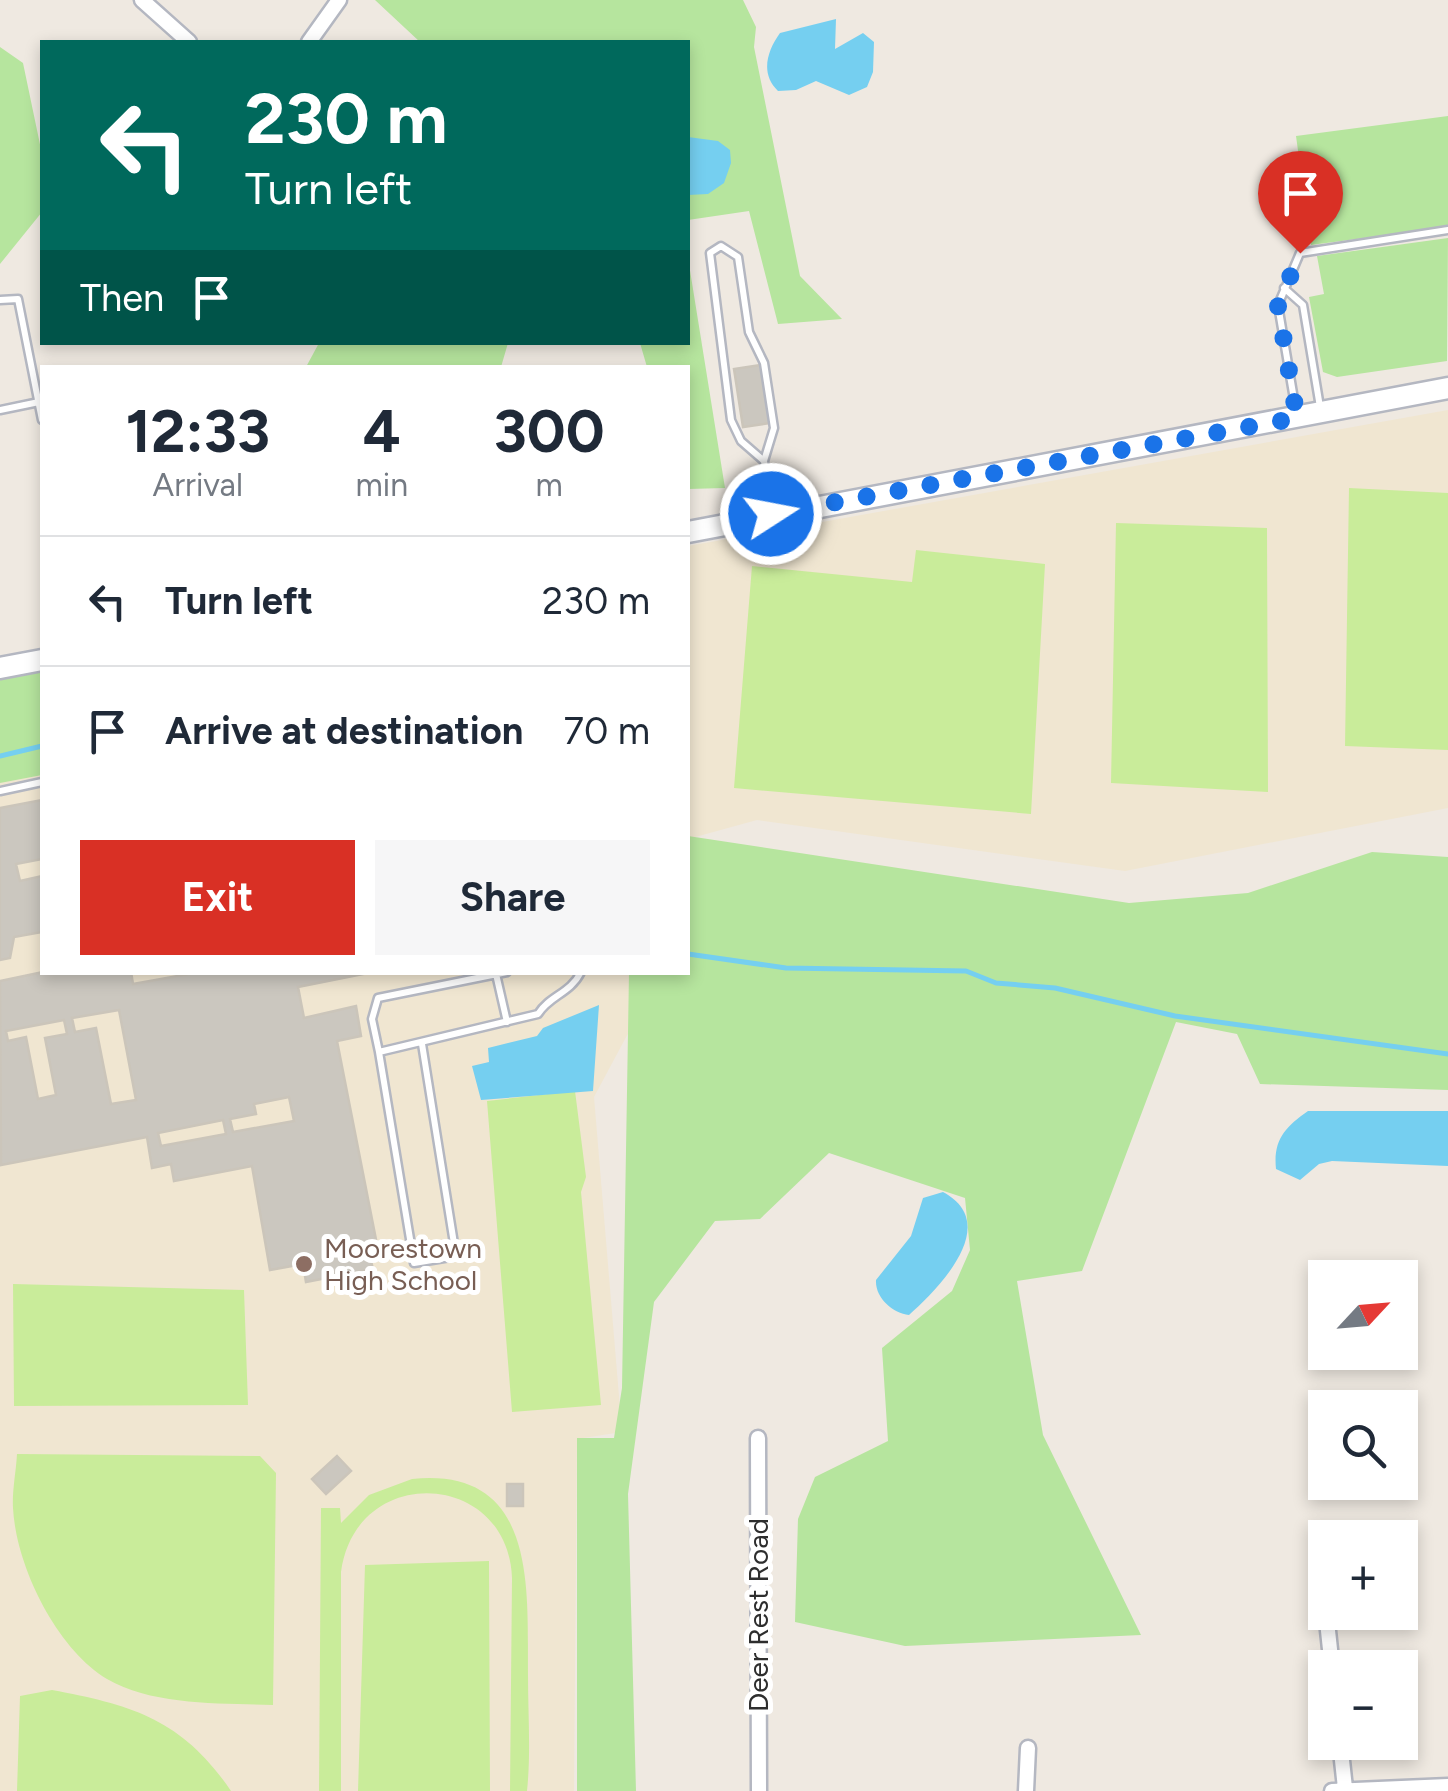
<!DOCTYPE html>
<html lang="en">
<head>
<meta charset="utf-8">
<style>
	:root { --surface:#fff; --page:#f6f6f7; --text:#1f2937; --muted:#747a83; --line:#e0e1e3; --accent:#d93025 }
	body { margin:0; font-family:Figtree,sans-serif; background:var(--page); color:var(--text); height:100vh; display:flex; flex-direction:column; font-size:38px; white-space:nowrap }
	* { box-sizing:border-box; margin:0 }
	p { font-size:32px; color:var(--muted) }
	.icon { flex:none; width:55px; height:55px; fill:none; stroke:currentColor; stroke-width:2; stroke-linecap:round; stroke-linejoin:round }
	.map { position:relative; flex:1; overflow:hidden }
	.sheet { position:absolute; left:40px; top:365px; width:650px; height:610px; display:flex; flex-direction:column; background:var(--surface); border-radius:0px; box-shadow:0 5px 15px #0003 }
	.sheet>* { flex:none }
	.hud { position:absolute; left:40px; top:40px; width:650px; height:305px; border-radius:0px; box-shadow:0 5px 15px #0003; background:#00695c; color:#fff; overflow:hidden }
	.needle { width:65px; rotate:64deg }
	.controls { position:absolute; left:1308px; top:1260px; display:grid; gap:20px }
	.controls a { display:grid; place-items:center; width:110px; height:110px; border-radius:0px; background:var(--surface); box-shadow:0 5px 15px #0003; font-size:50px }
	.pin { position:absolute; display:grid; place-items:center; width:85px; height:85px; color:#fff; margin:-102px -42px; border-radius:50% 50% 50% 0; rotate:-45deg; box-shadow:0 0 10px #0007 }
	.pin .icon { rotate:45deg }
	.me { position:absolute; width:110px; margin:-55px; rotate:79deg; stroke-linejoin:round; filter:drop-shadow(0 0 8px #0008) }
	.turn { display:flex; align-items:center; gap:35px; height:210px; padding:0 40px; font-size:45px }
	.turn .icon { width:130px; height:130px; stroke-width:2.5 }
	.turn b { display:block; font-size:70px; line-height:85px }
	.then { display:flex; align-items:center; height:95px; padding:0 40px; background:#0003; gap:20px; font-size:38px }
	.eta { display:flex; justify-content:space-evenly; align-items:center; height:170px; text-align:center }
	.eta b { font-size:60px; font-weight:700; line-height:70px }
	.action { display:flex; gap:20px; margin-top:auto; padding:20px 40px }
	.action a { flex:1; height:115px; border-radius:0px; background:var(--accent); color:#fff; font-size:40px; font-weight:700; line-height:115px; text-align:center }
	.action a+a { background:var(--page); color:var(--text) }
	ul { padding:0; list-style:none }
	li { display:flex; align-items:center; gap:30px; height:130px; padding:0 40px; border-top:2px solid var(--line) }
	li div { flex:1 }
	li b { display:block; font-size:38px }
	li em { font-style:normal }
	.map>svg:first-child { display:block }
	.education { fill:#f0e6d1 }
	.green { fill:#b6e59e }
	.pitch { fill:#c9ec9a }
	.water { fill:#75cff0 }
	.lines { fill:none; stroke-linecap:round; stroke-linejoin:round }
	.stream { stroke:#75cff0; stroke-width:5 }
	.building { fill:#cbc7bf; stroke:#cbc5ba; stroke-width:2.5; fill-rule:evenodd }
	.service-casing { stroke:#b4b7c1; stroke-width:11 }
	.minor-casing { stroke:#b4b7c1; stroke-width:19 }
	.secondary-casing { stroke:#b4b7c1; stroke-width:25 }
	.service { stroke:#fff; stroke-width:6 }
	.minor { stroke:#fff; stroke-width:14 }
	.secondary { stroke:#fff; stroke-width:20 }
	.route { stroke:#1a73e8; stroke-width:18; stroke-dasharray:0 32.4 }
	.education-dot { fill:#8d6e63; stroke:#fff; stroke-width:4 }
	.labels { text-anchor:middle; stroke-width:10; stroke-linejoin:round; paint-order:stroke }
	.education-label { font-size:28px; fill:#785e54; stroke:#fff; text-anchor:start }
	.street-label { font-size:28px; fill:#2e2e2e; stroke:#fff }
</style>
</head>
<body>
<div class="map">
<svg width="1448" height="1791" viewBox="0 0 1448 1791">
	<rect width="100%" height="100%" fill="#efe9e1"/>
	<path class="education" d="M 1448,410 L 1448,808 L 1125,871 L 757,820 L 688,839 L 688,546 Z
		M 42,662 L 42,972 L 633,973 L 632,1026 L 594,1097 L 622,1432 L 577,1439 L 574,1791 L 0,1791 L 0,670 Z"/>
	<path class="green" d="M 375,0 L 743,0 L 756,27 L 754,47 L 800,276 L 842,319 L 778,324 L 749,211 L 688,220 L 688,42 L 420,42 Z
		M 0,47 L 23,63 L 42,154 L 42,212 L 0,264 Z
		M 1448,116 L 1448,227 L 1311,245 L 1296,136 Z
		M 1448,238 L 1447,361 L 1337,377 L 1323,372 L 1309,297 L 1324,294 L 1317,256 Z
		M 688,258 L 725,488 L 688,489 L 688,368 L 647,367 L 640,343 L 688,342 Z
		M 319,343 L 319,342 L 508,343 L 501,367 L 306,367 Z
		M 42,669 L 42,775 L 0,783 L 0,677 Z
		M 688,836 L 1129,903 L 1248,893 L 1372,852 L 1448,857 L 1448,1090 L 1260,1084 L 1237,1034 L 1176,1022 L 1082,1271 L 1017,1281 L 1043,1435 L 1141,1635 L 905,1646 L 795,1622 L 798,1519 L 815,1477 L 888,1441 L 882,1348 L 952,1291 L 970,1250 L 965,1198 L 829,1153 L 760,1219 L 715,1221 L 654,1302 L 628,1494 L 636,1791 L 577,1791 L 577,1438 L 614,1438 L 622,1388 L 629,973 L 688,972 Z"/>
	<path class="pitch" d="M 1349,488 L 1448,493 L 1448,750 L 1345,746 Z
		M 1116,523 L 1267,528 L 1268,792 L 1111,783 Z
		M 916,550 L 1045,564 L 1031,814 L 734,788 L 752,566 L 912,582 Z
		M 575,1091 L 586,1177 L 581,1192 L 601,1405 L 512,1412 L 487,1101 Z
		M 13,1284 L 244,1290 L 248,1405 L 14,1406 Z
		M 17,1454 L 260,1456 L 276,1473 L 273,1705 C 220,1703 154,1706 107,1679 C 56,1648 16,1566 13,1508 C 12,1491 16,1472 17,1454 Z
		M 412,1479 C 539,1466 527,1591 528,1675 C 528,1713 531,1753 527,1791 L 510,1791 L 512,1578 C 508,1470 356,1462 341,1572 L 341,1791 L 319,1791 L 321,1508 L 340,1508 L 341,1523 L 369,1495 Z
		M 489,1561 L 490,1791 L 358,1791 L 365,1565 Z
		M 52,1690 C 133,1705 183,1720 231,1791 L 17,1791 L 20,1696 Z"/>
	<path class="water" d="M 836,19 L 835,49 L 863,33 L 874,42 L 873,72 L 867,87 L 849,95 L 816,81 L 796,90 L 778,91 C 760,74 767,51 780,33 Z
		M 688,137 L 718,141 L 730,150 L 731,163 L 724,183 L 708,194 L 688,195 Z
		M 599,1005 L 593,1091 L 481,1100 L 472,1066 L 489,1062 L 488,1048 L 537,1036 L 543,1028 Z
		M 1308,1111 L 1448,1111 L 1448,1166 L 1332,1161 L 1319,1164 L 1300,1180 L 1276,1169 C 1273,1140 1285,1127 1308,1111 Z
		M 943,1192 C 1003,1224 938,1289 909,1315 C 893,1313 875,1298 876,1280 L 911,1236 L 923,1198 Z"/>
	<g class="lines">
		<path class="stream" d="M 0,756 L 42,746
			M 688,954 L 786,968 L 966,971 L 996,983 L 1055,988 L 1175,1016 L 1448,1054"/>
	</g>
	<path class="building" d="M 761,365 L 770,423 L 743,427 L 734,369 Z
		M 42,800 L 42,859 L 16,864 L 20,881 L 42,876 L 42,932 L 14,937 L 10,958 L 0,960 L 0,808 Z
		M 43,972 L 131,972 L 133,984 L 200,972 L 373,972 L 298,987 L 304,1018 L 356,1006 L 361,1036 L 337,1041 L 380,1260 L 371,1261 L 373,1269 L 306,1282 L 303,1264 L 270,1270 L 252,1166 L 174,1181 L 171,1164 L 152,1168 L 147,1137 L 1,1165 L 0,981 ZM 119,1010 L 136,1100 L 111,1104 L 96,1028 L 75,1032 L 72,1018 ZM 64,1020 L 67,1034 L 45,1038 L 56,1095 L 38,1099 L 26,1037 L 8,1041 L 6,1031 ZM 289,1097 L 294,1121 L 233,1132 L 230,1119 L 256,1114 L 254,1104 ZM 223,1120 L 226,1134 L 161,1146 L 158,1133 Z
		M 337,1456 L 351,1471 L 326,1494 L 312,1479 Z
		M 507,1484 L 523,1484 L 523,1506 L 507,1506 Z"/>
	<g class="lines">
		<g class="service-casing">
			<path id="service" d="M 1284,288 L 1303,305 L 1320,407
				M 0,300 L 18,299 L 42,420
				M 0,410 L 39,402
				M 1296,411 L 1278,305 L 1300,253 L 1448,230
				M 764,461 L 741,441 L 731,420 L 710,253 L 721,246 L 738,257 L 749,332 L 764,363 L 774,428 L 764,461 L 771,513
				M 0,791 L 42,782
				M 496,974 L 507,1022
				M 422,1044 L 456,1256 L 414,1263 L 379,1052 L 538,1014 C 550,995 570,994 581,972
				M 379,1052 L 372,1019 L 378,998 L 507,972"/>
		</g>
		<g class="minor-casing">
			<path id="minor" d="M 142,0 L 189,42
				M 309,42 L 339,0
				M 758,1438 L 759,1791
				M 1320,1565 L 1325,1604
				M 1326,1612 L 1332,1668
				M 1340,1742 L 1345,1788
				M 1026,1791 L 1028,1748
				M 1332,1791 L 1448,1786"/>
		</g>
		<g class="secondary-casing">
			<path id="secondary" d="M 688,532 L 1448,388
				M 0,668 L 42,660"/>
		</g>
		<use href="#service" class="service"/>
		<use href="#minor" class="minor"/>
		<use href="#secondary" class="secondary"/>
	</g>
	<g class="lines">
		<path class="route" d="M 771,514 L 1297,418 L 1278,306 L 1300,253"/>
	</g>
	<circle class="education-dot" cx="304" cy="1264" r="10"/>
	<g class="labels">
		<g class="education-label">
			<text x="324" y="1258">Moorestown<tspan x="324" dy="32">High School</tspan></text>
		</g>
		<g class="street-label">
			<text transform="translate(758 1615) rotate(-90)" y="10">Deer Rest Road</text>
		</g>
	</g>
</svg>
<div class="controls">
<a><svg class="needle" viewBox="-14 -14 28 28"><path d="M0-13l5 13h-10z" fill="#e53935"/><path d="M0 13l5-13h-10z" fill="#747a83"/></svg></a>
<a><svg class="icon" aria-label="search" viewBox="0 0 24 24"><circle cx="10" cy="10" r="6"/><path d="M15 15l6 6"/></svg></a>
<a>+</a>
<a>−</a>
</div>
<div class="pin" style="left:1300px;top:253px;background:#d93025"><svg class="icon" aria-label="arrive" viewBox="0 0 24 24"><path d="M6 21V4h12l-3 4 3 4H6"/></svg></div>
<svg class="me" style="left:771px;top:514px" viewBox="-20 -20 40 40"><circle r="17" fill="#1a73e8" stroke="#fff" stroke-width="3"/><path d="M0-11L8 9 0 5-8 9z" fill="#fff"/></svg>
<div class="hud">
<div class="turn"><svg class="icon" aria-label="left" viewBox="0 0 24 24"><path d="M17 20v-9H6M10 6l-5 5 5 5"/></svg><div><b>230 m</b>Turn left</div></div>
<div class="then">Then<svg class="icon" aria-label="arrive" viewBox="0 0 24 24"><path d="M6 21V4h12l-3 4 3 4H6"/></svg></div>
</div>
<section class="sheet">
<div class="eta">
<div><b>12:33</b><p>Arrival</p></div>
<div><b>4</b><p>min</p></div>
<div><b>300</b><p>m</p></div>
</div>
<ul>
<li><svg class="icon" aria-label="left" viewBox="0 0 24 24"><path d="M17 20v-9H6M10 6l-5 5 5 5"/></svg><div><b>Turn left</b></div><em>230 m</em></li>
<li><svg class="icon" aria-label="arrive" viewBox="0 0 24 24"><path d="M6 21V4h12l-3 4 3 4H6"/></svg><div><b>Arrive at destination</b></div><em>70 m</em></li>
</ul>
<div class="action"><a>Exit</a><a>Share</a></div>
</section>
</div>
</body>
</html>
